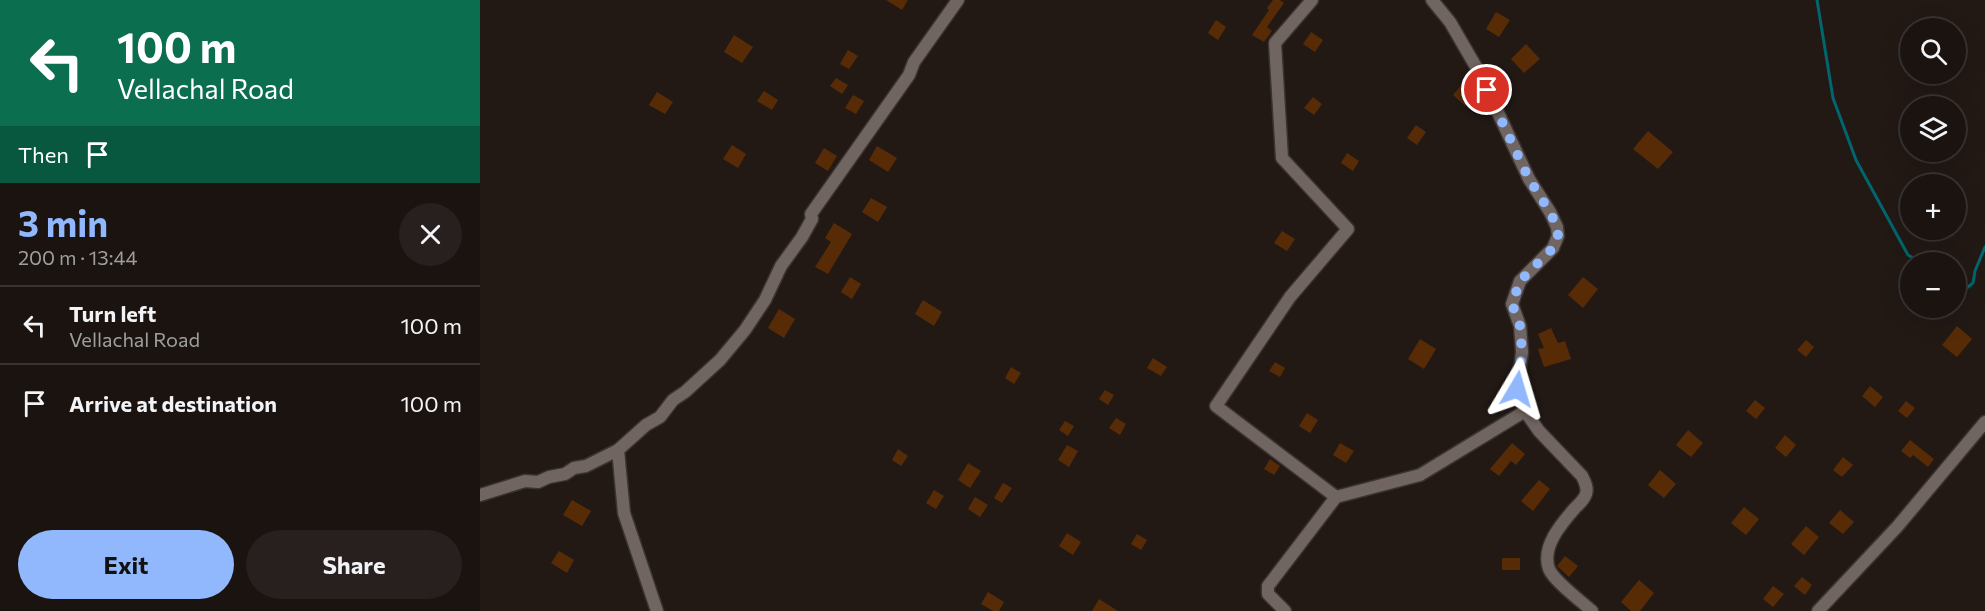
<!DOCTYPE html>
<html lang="en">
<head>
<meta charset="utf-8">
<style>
	:root { --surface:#1a1310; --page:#27201e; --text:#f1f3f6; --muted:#9f9e9f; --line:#383230; --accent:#91b8fd }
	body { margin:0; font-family:Commissioner,sans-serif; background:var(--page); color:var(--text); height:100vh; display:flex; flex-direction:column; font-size:22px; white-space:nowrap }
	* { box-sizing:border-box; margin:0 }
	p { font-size:20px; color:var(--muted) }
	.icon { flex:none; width:33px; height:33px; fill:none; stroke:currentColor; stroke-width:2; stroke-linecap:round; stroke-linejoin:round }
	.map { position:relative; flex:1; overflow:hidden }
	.drawer { display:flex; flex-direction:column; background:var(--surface); width:480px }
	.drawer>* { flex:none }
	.hud { background:#0b6e4f; color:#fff; overflow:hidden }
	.controls { position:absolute; left:1420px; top:18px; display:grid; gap:12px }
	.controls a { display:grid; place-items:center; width:66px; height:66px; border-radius:50%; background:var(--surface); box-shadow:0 6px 24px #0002,0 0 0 2px var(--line); font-size:30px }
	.pin { position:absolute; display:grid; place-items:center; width:51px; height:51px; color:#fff; margin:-26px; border:3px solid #fff; border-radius:50%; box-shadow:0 2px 6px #0007 }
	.me { position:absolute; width:66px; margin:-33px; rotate:7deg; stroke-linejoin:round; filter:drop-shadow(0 0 4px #0008) }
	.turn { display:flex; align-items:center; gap:21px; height:126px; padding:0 18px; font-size:27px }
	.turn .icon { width:78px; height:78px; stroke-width:2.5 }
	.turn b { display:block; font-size:42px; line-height:51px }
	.then { display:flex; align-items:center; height:57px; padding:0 18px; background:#0003; gap:12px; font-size:22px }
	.round { display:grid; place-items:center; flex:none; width:63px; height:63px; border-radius:32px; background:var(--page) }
	.summary { display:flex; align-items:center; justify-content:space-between; height:102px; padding:0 18px }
	h1 { font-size:36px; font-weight:700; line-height:45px; color:var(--accent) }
	.primary-button { display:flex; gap:12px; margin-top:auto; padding:12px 18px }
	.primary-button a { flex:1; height:69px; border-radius:36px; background:var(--accent); color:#111; font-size:24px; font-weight:700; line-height:69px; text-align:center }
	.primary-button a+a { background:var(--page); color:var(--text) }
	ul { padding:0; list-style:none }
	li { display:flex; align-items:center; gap:18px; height:78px; padding:0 18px; border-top:2px solid var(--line) }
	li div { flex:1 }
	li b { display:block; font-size:22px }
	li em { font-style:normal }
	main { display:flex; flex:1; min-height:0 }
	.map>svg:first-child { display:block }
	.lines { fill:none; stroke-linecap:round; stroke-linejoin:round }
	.stream { stroke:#00666f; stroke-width:3 }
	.building { fill:#582b07 }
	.minor-casing { stroke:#393331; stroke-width:15 }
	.minor { stroke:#716561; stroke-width:12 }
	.route { stroke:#91b8fd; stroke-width:10; stroke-dasharray:0 18 }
</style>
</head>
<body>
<main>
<section class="drawer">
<div class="hud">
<div class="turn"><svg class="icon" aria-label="left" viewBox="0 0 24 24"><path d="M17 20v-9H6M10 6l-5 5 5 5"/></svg><div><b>100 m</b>Vellachal Road</div></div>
<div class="then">Then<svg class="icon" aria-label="arrive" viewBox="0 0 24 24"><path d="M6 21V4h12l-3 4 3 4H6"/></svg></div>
</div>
<div class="summary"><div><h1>3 min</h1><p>200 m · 13:44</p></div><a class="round"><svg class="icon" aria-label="close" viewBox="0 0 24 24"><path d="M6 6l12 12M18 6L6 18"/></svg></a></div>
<ul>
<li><svg class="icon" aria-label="left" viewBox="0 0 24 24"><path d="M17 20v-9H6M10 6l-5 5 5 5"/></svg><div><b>Turn left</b><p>Vellachal Road</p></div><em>100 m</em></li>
<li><svg class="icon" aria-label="arrive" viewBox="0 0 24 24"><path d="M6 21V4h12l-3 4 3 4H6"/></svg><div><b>Arrive at destination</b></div><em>100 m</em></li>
</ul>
<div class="primary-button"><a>Exit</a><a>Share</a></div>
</section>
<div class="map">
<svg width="1505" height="611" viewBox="0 0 1505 611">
	<rect width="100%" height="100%" fill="#221915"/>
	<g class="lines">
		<path class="stream" d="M 1337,0 L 1353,98 L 1376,160 L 1428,255 L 1440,262
			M 1476,285 L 1484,290 L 1493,283 L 1495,271 L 1505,247"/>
	</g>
	<path class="building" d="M 406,0 L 428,0 L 422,10 Z
		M 793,0 L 800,0 L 804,3 L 787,27 L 792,31 L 784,42 L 772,35 L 789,10 L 787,8 Z
		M 1016,12 L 1030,20 L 1019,37 L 1006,29 Z
		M 736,20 L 746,27 L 738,40 L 728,33 Z
		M 831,32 L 843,40 L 835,52 L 823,44 Z
		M 254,35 L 273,47 L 262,63 L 244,52 Z
		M 1046,44 L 1060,59 L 1044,73 L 1031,59 Z
		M 368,50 L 378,56 L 369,69 L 360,64 Z
		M 356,78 L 368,85 L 362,94 L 350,86 Z
		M 982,84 L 994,95 L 985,106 L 973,95 Z
		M 284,91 L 298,100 L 292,110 L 277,101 Z
		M 177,92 L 193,102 L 185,114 L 169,105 Z
		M 373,95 L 384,101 L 376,114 L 365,108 Z
		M 833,97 L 842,104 L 834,115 L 824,108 Z
		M 936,125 L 946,132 L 937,145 L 927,138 Z
		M 1168,131 L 1193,152 L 1178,169 L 1153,149 Z
		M 252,145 L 266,154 L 258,168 L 243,159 Z
		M 397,146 L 417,158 L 408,172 L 389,160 Z
		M 344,148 L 357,156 L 348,171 L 335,163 Z
		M 867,153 L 879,161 L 873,171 L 861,163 Z
		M 391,198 L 407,207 L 398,222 L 382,212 Z
		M 354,223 L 372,234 L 348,274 L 335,267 L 351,242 L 345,238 Z
		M 802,231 L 815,239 L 807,251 L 794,243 Z
		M 370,277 L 381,284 L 372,299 L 361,292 Z
		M 1103,277 L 1118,289 L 1103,308 L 1088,295 Z
		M 443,300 L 462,312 L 454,326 L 435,314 Z
		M 299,309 L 315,319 L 304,338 L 288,328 Z
		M 1477,326 L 1492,339 L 1477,357 L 1462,345 Z
		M 1071,328 L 1078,343 L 1085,341 L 1091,359 L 1064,367 L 1058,349 L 1064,348 L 1058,334 Z
		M 940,339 L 956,349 L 944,369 L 928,359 Z
		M 1326,340 L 1334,347 L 1326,357 L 1317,350 Z
		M 673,358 L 687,367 L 681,376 L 667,368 Z
		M 795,362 L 805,368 L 800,377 L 789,371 Z
		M 531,367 L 541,373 L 534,384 L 525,378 Z
		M 1390,386 L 1403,397 L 1395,407 L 1382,396 Z
		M 625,390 L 634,395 L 628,405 L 619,399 Z
		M 1275,400 L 1285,408 L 1276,419 L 1266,411 Z
		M 1426,401 L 1435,408 L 1427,418 L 1418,411 Z
		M 827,413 L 838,420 L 830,433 L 819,426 Z
		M 636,418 L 646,424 L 640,435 L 629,428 Z
		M 585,421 L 594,426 L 588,436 L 579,430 Z
		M 1208,430 L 1223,443 L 1211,457 L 1196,445 Z
		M 1305,435 L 1316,445 L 1306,457 L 1295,448 Z
		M 1430,440 L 1454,459 L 1448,467 L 1433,455 L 1430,458 L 1421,451 Z
		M 860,443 L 874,451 L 866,463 L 853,455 Z
		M 1032,443 L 1045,454 L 1036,465 L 1031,461 L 1019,476 L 1010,469 Z
		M 587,445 L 598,451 L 589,467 L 578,460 Z
		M 418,449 L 428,456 L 421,466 L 412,460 Z
		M 1363,457 L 1373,465 L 1362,477 L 1353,470 Z
		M 790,459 L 800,466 L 794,475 L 784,469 Z
		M 488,463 L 501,471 L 490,488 L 478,480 Z
		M 1180,470 L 1196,484 L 1184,498 L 1168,485 Z
		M 1059,480 L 1070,489 L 1053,511 L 1041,501 Z
		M 523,483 L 532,488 L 522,503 L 514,498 Z
		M 454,490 L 464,496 L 456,509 L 446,503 Z
		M 495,497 L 508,505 L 500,517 L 488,509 Z
		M 92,500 L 111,511 L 102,526 L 83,515 Z
		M 1264,507 L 1279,519 L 1266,535 L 1251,523 Z
		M 1360,510 L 1374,522 L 1363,534 L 1349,523 Z
		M 1326,526 L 1339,537 L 1324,555 L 1311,544 Z
		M 587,533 L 601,542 L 593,555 L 579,546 Z
		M 657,534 L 667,540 L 661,550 L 651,544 Z
		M 79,551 L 94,560 L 87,573 L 71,563 Z
		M 1085,556 L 1098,566 L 1089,577 L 1077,566 Z
		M 1022,558 L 1040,558 L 1040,570 L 1022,570 Z
		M 1322,577 L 1332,585 L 1325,595 L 1314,586 Z
		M 1159,580 L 1174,593 L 1160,611 L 1151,611 L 1141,602 Z
		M 1293,586 L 1304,594 L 1293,607 L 1283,599 Z
		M 508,592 L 524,602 L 519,611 L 513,611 L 501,604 Z
		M 619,599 L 638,611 L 612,611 Z"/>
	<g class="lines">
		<g class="minor-casing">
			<path id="minor" d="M 832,0 L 795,43 L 802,158 L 868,229 L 810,297 L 736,406 L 856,497 L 940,475 L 1045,411
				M 952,0 L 970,22 L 999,72 L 1049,179 L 1070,212 L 1077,227 L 1078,236 L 1073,248 L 1040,281 L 1032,304 L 1040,326 L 1042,352 L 1037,389 L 1045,411 L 1059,431 L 1102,476 C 1105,482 1108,488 1106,494 C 1104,500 1099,504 1095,508 C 1081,524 1061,547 1069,569 C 1074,581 1102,602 1112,611
				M 138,450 L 144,513 L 177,611
				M 0,495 L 45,481 L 58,482 L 69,477 L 85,474 L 94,468 L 106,466 L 138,450 L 166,425 L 180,417 L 193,400 L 205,392 L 240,360 L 265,330 L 285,300 L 301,266 L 322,237 L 332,219 L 331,214 L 429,75 L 434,62 L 478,0
				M 805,611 L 788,594 L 788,586 L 856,497
				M 1338,611 L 1417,527 L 1505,422"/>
		</g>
		<use href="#minor" class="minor"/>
	</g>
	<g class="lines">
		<path class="route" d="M 1007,90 L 1049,179 L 1070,212 L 1077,227 L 1078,236 L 1073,248 L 1040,281 L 1032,304 L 1040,326 L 1042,352 L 1037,389"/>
	</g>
</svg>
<div class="controls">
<a><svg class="icon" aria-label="search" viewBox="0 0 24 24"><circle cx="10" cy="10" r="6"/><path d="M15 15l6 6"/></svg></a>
<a><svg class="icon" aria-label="layers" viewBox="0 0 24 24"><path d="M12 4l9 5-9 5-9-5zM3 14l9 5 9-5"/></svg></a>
<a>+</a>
<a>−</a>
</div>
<div class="pin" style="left:1007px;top:90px;background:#d93025"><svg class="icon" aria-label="arrive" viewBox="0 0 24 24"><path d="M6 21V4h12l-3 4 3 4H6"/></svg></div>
<svg class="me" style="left:1037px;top:389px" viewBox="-20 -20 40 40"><path d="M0-17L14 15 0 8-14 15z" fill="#91b8fd" stroke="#fff" stroke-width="4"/></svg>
</div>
</main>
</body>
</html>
